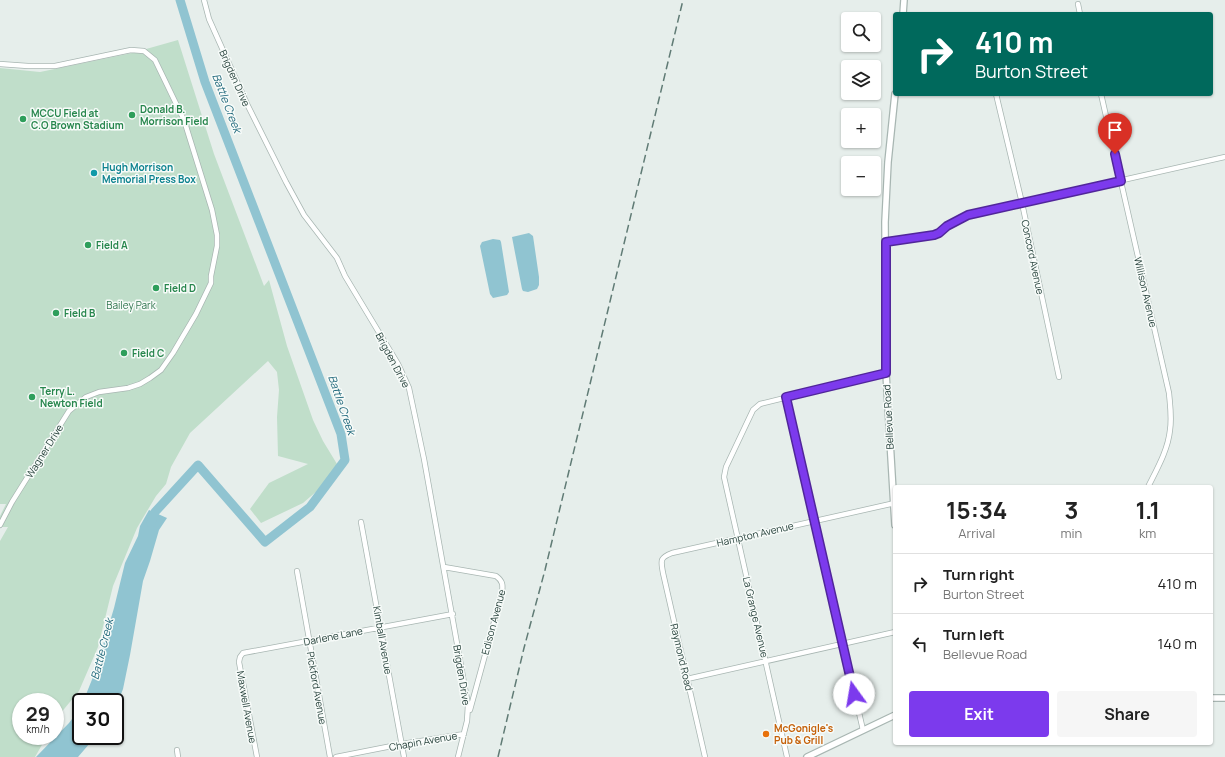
<!DOCTYPE html>
<html lang="en">
<head>
<meta charset="utf-8">
<style>
	:root { --surface:#fff; --page:#f6f6f6; --text:#222; --muted:#767676; --line:#e0e0e0; --accent:#7c3aed }
	body { margin:0; font-family:Manrope,sans-serif; background:var(--page); color:var(--text); height:100vh; display:flex; flex-direction:column; font-size:15px; white-space:nowrap }
	* { box-sizing:border-box; margin:0 }
	p { font-size:13px; color:var(--muted) }
	.icon { flex:none; width:22px; height:22px; fill:none; stroke:currentColor; stroke-width:2; stroke-linecap:round; stroke-linejoin:round }
	.map { position:relative; flex:1; overflow:hidden }
	.sheet { position:absolute; left:893px; top:485px; width:320px; height:260px; display:flex; flex-direction:column; background:var(--surface); border-radius:4px; box-shadow:0 1px 3px #0004 }
	.sheet>* { flex:none }
	.hud { position:absolute; left:893px; top:12px; width:320px; height:84px; border-radius:4px; box-shadow:0 1px 3px #0004; background:#00695c; color:#fff; overflow:hidden }
	.fabs { position:absolute; left:841px; top:12px; display:grid; gap:8px }
	.fabs a { display:grid; place-items:center; width:40px; height:40px; border-radius:4px; background:var(--surface); box-shadow:0 1px 3px #0004; font-size:20px }
	.speed { position:absolute; left:12px; top:693px; display:flex; gap:8px; font-size:20px; font-weight:700; text-align:center }
	.speed>* { display:grid; place-content:center; width:52px; height:52px; border-radius:50%; background:var(--surface); box-shadow:0 1px 3px #0004; line-height:1 }
	.speed small { font-size:10px; font-weight:400 }
	.speed .limit { border:2px solid #111; border-radius:6px; background:#fff; color:#111 }
	.pin { position:absolute; display:grid; place-items:center; width:34px; height:34px; color:#fff; margin:-41px -17px; border-radius:50% 50% 50% 0; rotate:-45deg; box-shadow:0 0 4px #0007 }
	.pin .icon { rotate:45deg }
	.me { position:absolute; width:44px; margin:-22px; rotate:347deg; stroke-linejoin:round; filter:drop-shadow(0 0 3px #0008) }
	.turn { display:flex; align-items:center; gap:14px; height:84px; padding:0 16px; font-size:18px }
	.turn .icon { width:52px; height:52px; stroke-width:2.5 }
	.turn b { display:block; font-size:28px; line-height:34px }
	.eta { display:flex; justify-content:space-evenly; align-items:center; height:68px; text-align:center }
	.eta b { font-size:24px; font-weight:700; line-height:28px }
	.button { display:flex; gap:8px; margin-top:auto; padding:8px 16px }
	.button a { flex:1; height:46px; border-radius:4px; background:var(--accent); color:#fff; font-size:16px; font-weight:700; line-height:46px; text-align:center }
	.button a+a { background:var(--page); color:var(--text) }
	ul { padding:0; list-style:none }
	li { display:flex; align-items:center; gap:12px; height:60px; padding:0 16px; border-top:1px solid var(--line) }
	li div { flex:1 }
	li b { display:block; font-size:15px }
	li em { font-style:normal }
	.map>svg:first-child { display:block }
	.green { fill:#c0deca }
	.water { fill:#90c4d1 }
	.lines { fill:none; stroke-linecap:round; stroke-linejoin:round }
	.river { stroke:#90c4d1; stroke-width:9 }
	.minor-casing { stroke:#a8b6b2; stroke-width:6 }
	.tertiary-casing { stroke:#a8b6b2; stroke-width:8 }
	.minor { stroke:#fff; stroke-width:4.5 }
	.tertiary { stroke:#fff; stroke-width:5.5 }
	.rail { stroke:#607b75; stroke-width:1.5; stroke-dasharray:8 4; stroke-linecap:butt }
	.route-casing { stroke:#51269a; stroke-width:10 }
	.route { stroke:#7c3aed; stroke-width:7 }
	.leisure-dot { fill:#2e9e5b; stroke:#f7fbf9; stroke-width:1.5 }
	.culture-dot { fill:#0f9aa8; stroke:#f7fbf9; stroke-width:1.5 }
	.food-dot { fill:#e8710a; stroke:#f7fbf9; stroke-width:1.5 }
	.labels { text-anchor:middle; stroke-width:3; stroke-linejoin:round; paint-order:stroke }
	.street-label { font-size:10px; fill:#25403a; stroke:#f7fbf9 }
	.leisure-label { font-size:10px; font-weight:bold; fill:#27864d; stroke:#f7fbf9; text-anchor:start }
	.culture-label { font-size:10px; font-weight:bold; fill:#0d838f; stroke:#f7fbf9; text-anchor:start }
	.park-label { font-size:10px; fill:#30764f; stroke:#f7fbf9 }
	.food-label { font-size:10px; font-weight:bold; fill:#c56008; stroke:#f7fbf9; text-anchor:start }
	.water-label { font-size:11px; font-style:italic; fill:#20687b; stroke:#f7fbf9 }
</style>
</head>
<body>
<div class="map">
<svg width="1225" height="757" viewBox="0 0 1225 757">
	<rect width="100%" height="100%" fill="#e6eeeb"/>
	<path class="green" d="M 178,40 L 214,154 L 264,286 L 269,280 L 287,346 L 313,420 L 323,441 L 337,464 L 325,484 L 303,503 L 261,523 L 250,509 L 269,483 L 308,464 L 278,456 L 277,417 L 279,390 L 277,372 L 268,361 L 190,433 L 171,467 L 166,484 L 156,496 L 137,528 L 113,586 L 98,647 L 79,691 L 55,720 L 55,702 L 21,702 L 21,736 L 47,736 L 35,757 L 0,757 L 0,541 L 8,527 L 0,527 L 0,516 L 6,504 L 0,504 L 0,68 L 40,72 L 132,53 Z"/>
	<path class="water" d="M 529,233 L 533,236 L 539,277 L 539,285 L 537,289 L 528,292 L 523,291 L 522,289 L 512,237 Z
		M 493,239 L 500,240 L 501,242 L 509,292 L 507,295 L 493,298 L 490,294 L 480,246 L 482,242 Z
		M 149,510 L 167,518 L 159,530 L 150,561 L 143,581 L 130,655 L 123,689 L 115,710 L 115,702 L 83,702 L 95,672 L 114,608 L 125,563 L 138,536 L 140,526 Z
		M 81,707 L 81,736 L 96,736 L 78,757 L 36,757 L 69,723 Z"/>
	<g class="lines">
		<path class="river" d="M 151,523 L 155,512 L 198,465 L 265,542 L 310,507 L 345,460 L 341,434 L 205,82 L 180,0"/>
		<g class="minor-casing">
			<path id="minor" d="M 204,0 L 209,19 L 247,104 L 286,182 L 304,215 L 337,258 L 345,276 L 398,364 L 409,388 L 424,459 L 468,705 L 467,721 L 458,757
				M 1078,4 L 1080,14
				M 0,64 L 28,66 L 55,66 L 131,50 L 144,51 L 155,60 L 184,120 L 212,210 L 217,235 L 217,246 L 211,276 L 211,283 L 196,314 L 173,353 L 161,370 L 150,378 L 140,384 L 128,388 L 99,392 L 86,397 L 69,411 L 12,502 L 0,525
				M 996,94 L 1022,203 L 1059,377
				M 1101,94 L 1169,393 C 1170,405 1172,417 1170,430 C 1168,450 1157,469 1148,487
				M 886,242 L 934,235 L 959,218 L 968,215 L 1225,157
				M 786,397 L 863,730
				M 361,522 L 404,757
				M 444,567 L 496,576 C 503,581 503,585 502,593 L 470,710
				M 297,571 L 330,757
				M 687,679 L 895,632
				M 177,750 L 178,757
				M 257,757 L 239,662 L 240,657 L 243,653 L 453,614
				M 336,757 L 402,744 L 464,734
				M 705,757 L 663,573 C 661,561 659,558 672,553 L 895,503
				M 787,757 L 724,477 L 726,467 L 753,410 L 760,404 L 886,373"/>
		</g>
		<g class="tertiary-casing">
			<path id="tertiary" d="M 903,14 L 904,0
				M 895,94 L 888,162 L 885,222 L 886,373 L 895,525
				M 1211,698 L 1225,698
				M 807,757 L 895,715"/>
		</g>
		<use href="#minor" class="minor"/>
		<use href="#tertiary" class="tertiary"/>
		<path class="rail" d="M 498,757 L 524,648 L 545,570 L 683,0"/>
	</g>
	<g class="lines">
		<g class="route-casing">
			<path id="route" d="M 854,694 L 786,397 L 886,373 L 886,242 L 934,235 L 939,233 L 947,226 L 968,215 L 1121,181 L 1115,154"/>
		</g>
		<use href="#route" class="route"/>
	</g>
	<g class="leisure-dot">
		<circle cx="132" cy="115" r="4"/>
		<circle cx="23" cy="119" r="4"/>
		<circle cx="88" cy="245" r="4"/>
		<circle cx="156" cy="288" r="4"/>
		<circle cx="56" cy="313" r="4"/>
		<circle cx="124" cy="353" r="4"/>
		<circle cx="32" cy="397" r="4"/>
	</g>
	<circle class="culture-dot" cx="94" cy="173" r="4"/>
	<circle class="food-dot" cx="766" cy="734" r="4"/>
	<g class="labels">
		<g class="street-label">
			<text transform="translate(235 78) rotate(66)" y="4">Brigden Drive</text>
			<text transform="translate(1033 257) rotate(78)" y="4">Concord Avenue</text>
			<text transform="translate(1146 292) rotate(77)" y="4">Willison Avenue</text>
			<text transform="translate(393 360) rotate(62)" y="4">Brigden Drive</text>
			<text transform="translate(888 417) rotate(-93)" y="4">Bellevue Road</text>
			<text transform="translate(44 451) rotate(-58)" y="4">Wagner Drive</text>
			<text transform="translate(755 534) rotate(-13)" y="4">Hampton Avenue</text>
			<text transform="translate(756 617) rotate(77)" y="4">La Grange Avenue</text>
			<text transform="translate(493 622) rotate(-75)" y="4">Edison Avenue</text>
			<text transform="translate(333 636) rotate(-11)" y="4">Darlene Lane</text>
			<text transform="translate(383 640) rotate(80)" y="4">Kimball Avenue</text>
			<text transform="translate(682 657) rotate(77)" y="4">Raymond Road</text>
			<text transform="translate(462 675) rotate(81)" y="4">Brigden Drive</text>
			<text transform="translate(317 688) rotate(80)" y="4">Pickford Avenue</text>
			<text transform="translate(247 707) rotate(80)" y="4">Maxwell Avenue</text>
			<text transform="translate(423 741) rotate(-10)" y="4">Chapin Avenue</text>
		</g>
		<g class="leisure-label">
			<text x="140" y="113">Donald B.<tspan x="140" dy="12">Morrison Field</tspan></text>
			<text x="31" y="117">MCCU Field at<tspan x="31" dy="12">C.O Brown Stadium</tspan></text>
			<text x="96" y="249">Field A</text>
			<text x="164" y="292">Field D</text>
			<text x="64" y="317">Field B</text>
			<text x="132" y="357">Field C</text>
			<text x="40" y="395">Terry L.<tspan x="40" dy="12">Newton Field</tspan></text>
		</g>
		<g class="culture-label">
			<text x="102" y="171">Hugh Morrison<tspan x="102" dy="12">Memorial Press Box</tspan></text>
		</g>
		<g class="park-label">
			<text x="131" y="309">Bailey Park</text>
		</g>
		<g class="food-label">
			<text x="774" y="732">McGonigle's<tspan x="774" dy="12">Pub &amp; Grill</tspan></text>
		</g>
		<g class="water-label">
			<text transform="translate(227 103) rotate(69)" y="4">Battle Creek</text>
			<text transform="translate(342 405) rotate(71)" y="4">Battle Creek</text>
			<text transform="translate(102 649) rotate(-76)" y="4">Battle Creek</text>
		</g>
	</g>
</svg>
<div class="fabs">
<a><svg class="icon" aria-label="search" viewBox="0 0 24 24"><circle cx="10" cy="10" r="6"/><path d="M15 15l6 6"/></svg></a>
<a><svg class="icon" aria-label="layers" viewBox="0 0 24 24"><path d="M12 4l9 5-9 5-9-5zM3 14l9 5 9-5"/></svg></a>
<a>+</a>
<a>−</a>
</div>
<div class="speed"><div>29<small>km/h</small></div><div class="limit">30</div></div>
<div class="pin" style="left:1115px;top:154px;background:#d93025"><svg class="icon" aria-label="arrive" viewBox="0 0 24 24"><path d="M6 21V4h12l-3 4 3 4H6"/></svg></div>
<svg class="me" style="left:854px;top:694px" viewBox="-20 -20 40 40"><circle r="19" fill="#fff"/><path d="M0-13L10 11 0 6-10 11z" fill="#7c3aed"/></svg>
<div class="hud">
<div class="turn"><svg class="icon" aria-label="right" viewBox="0 0 24 24"><path d="M7 20v-9h11M14 6l5 5-5 5"/></svg><div><b>410 m</b>Burton Street</div></div>
</div>
<section class="sheet">
<div class="eta">
<div><b>15:34</b><p>Arrival</p></div>
<div><b>3</b><p>min</p></div>
<div><b>1.1</b><p>km</p></div>
</div>
<ul>
<li><svg class="icon" aria-label="right" viewBox="0 0 24 24"><path d="M7 20v-9h11M14 6l5 5-5 5"/></svg><div><b>Turn right</b><p>Burton Street</p></div><em>410 m</em></li>
<li><svg class="icon" aria-label="left" viewBox="0 0 24 24"><path d="M17 20v-9H6M10 6l-5 5 5 5"/></svg><div><b>Turn left</b><p>Bellevue Road</p></div><em>140 m</em></li>
</ul>
<div class="button"><a>Exit</a><a>Share</a></div>
</section>
</div>
</body>
</html>
